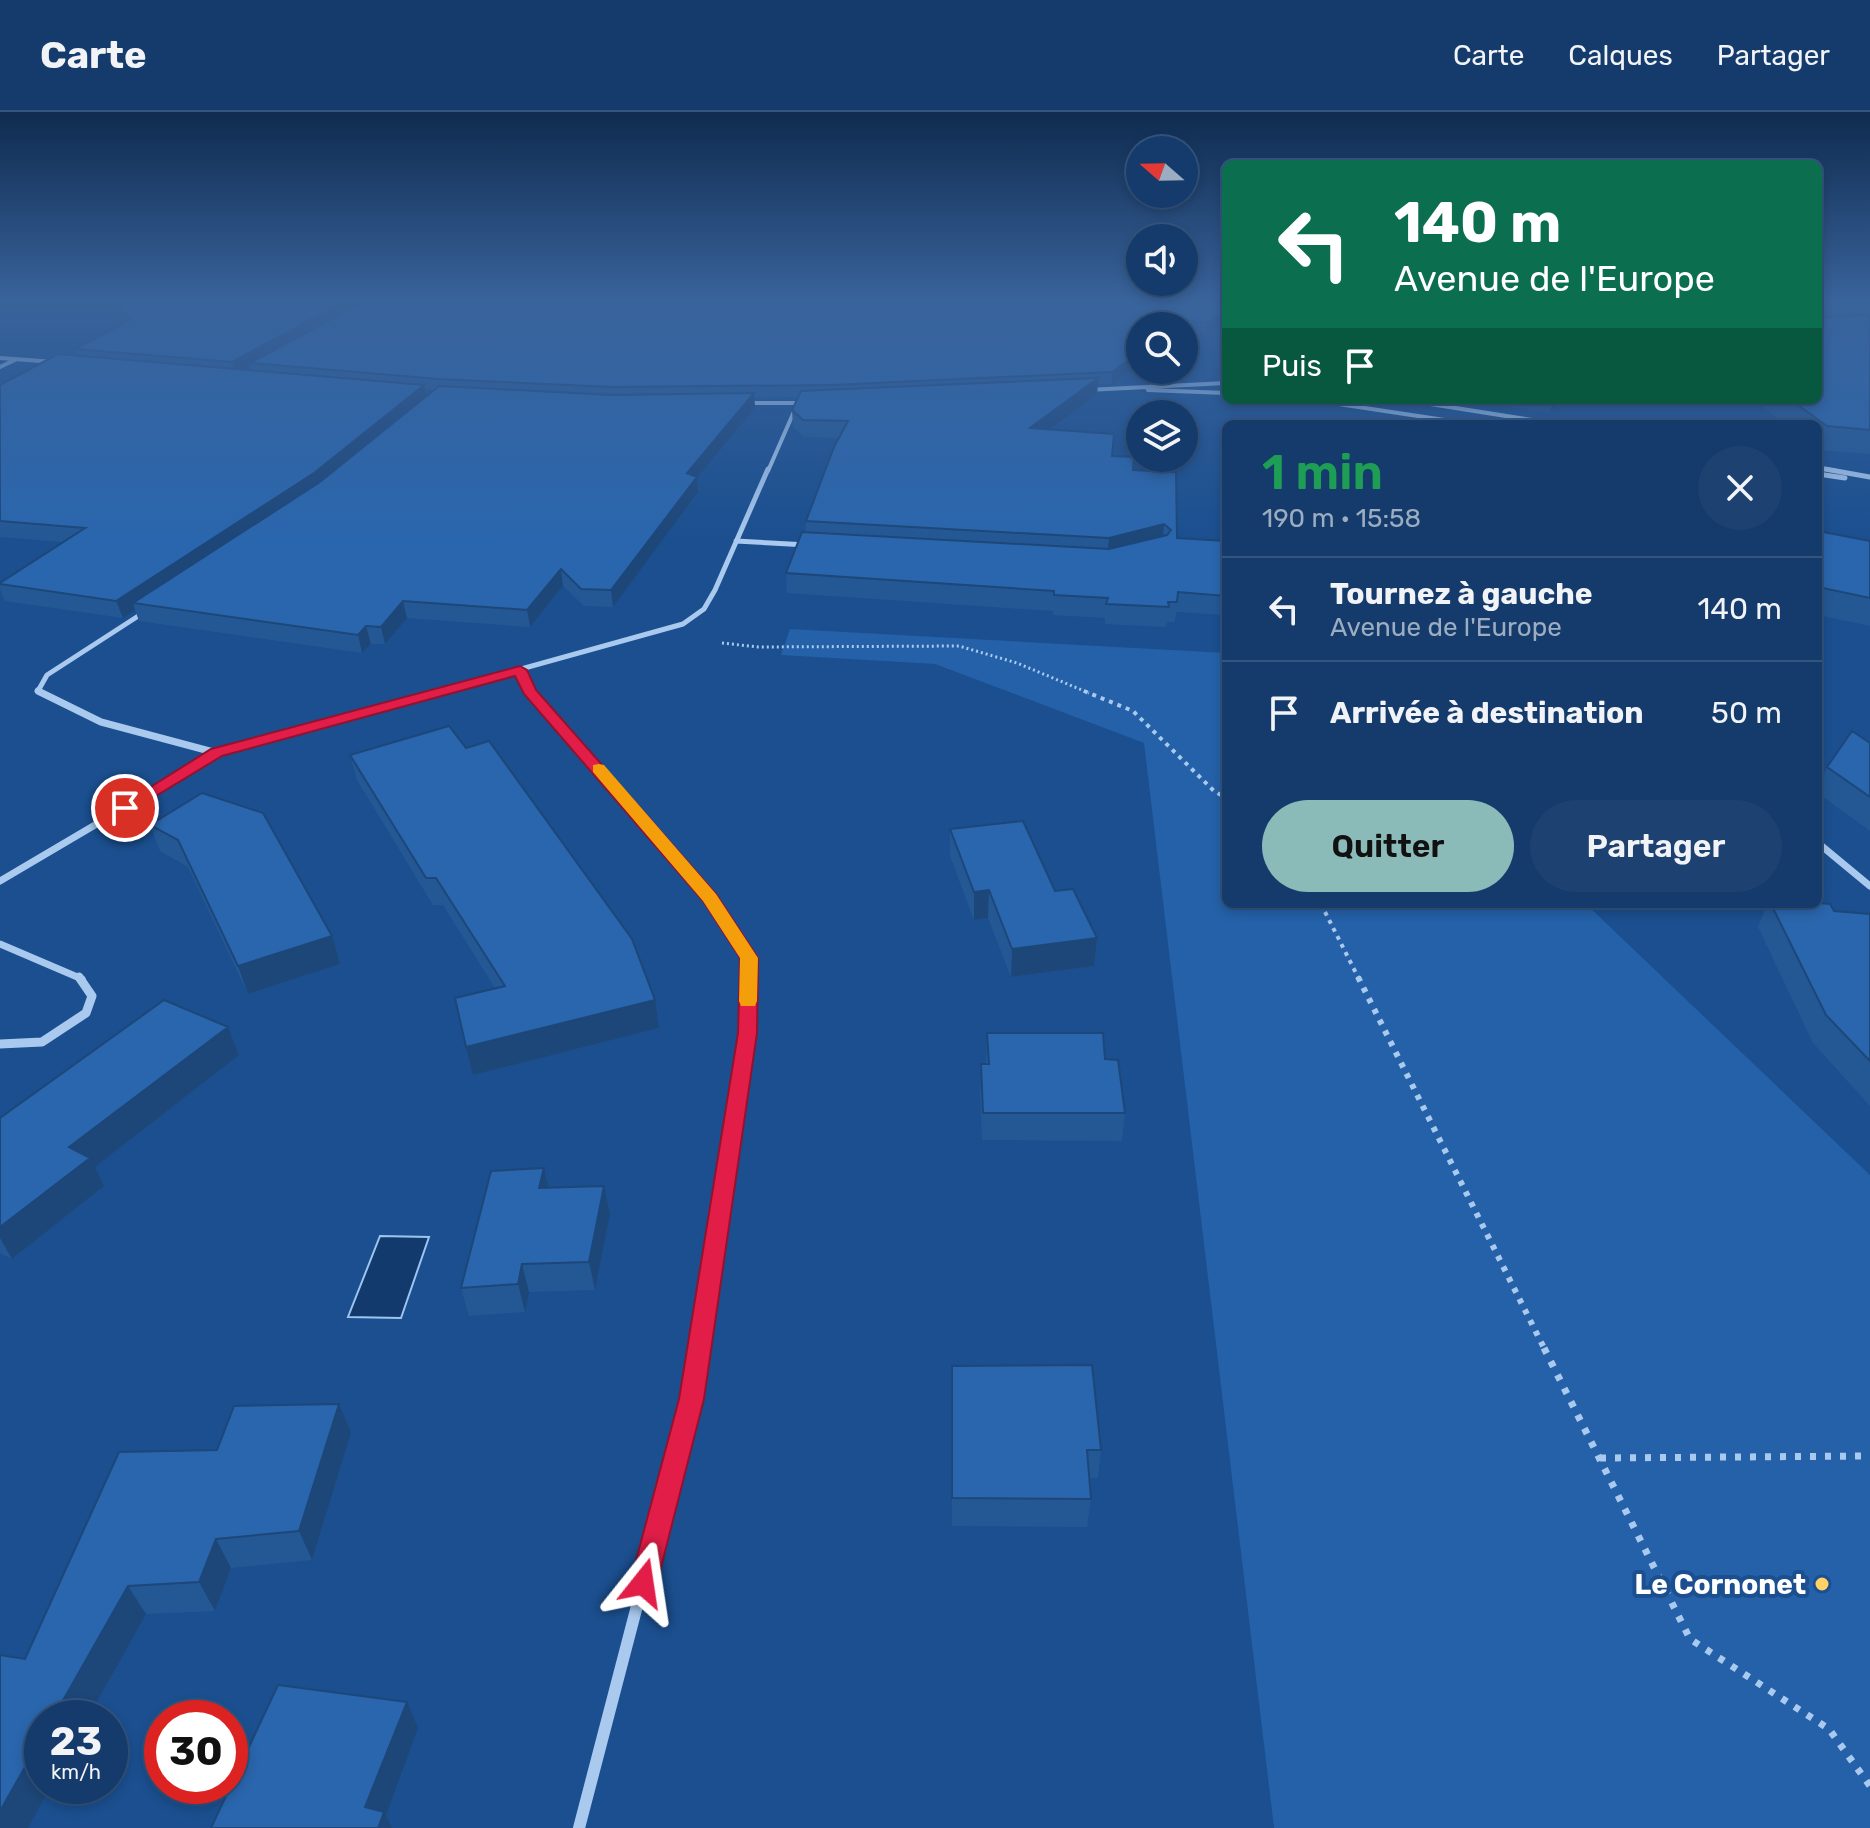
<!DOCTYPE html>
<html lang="fr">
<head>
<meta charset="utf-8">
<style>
	:root { --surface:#143b6b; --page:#1d4271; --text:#f1f3f6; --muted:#9dadc1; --line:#33557e; --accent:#8bbbb9 }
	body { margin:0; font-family:Rubik,sans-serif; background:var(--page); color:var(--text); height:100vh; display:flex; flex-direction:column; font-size:30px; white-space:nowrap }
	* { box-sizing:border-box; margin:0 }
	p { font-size:26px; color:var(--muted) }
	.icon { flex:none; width:44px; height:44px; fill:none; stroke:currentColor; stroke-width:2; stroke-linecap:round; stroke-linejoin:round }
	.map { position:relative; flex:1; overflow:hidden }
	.sheet { position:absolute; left:1222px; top:308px; width:600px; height:488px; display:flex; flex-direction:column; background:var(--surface); border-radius:12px; box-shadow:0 4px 12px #0003,0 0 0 2px var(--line) }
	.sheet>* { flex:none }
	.guide { position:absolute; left:1222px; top:48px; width:600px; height:244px; border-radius:12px; box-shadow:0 4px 12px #0003,0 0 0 2px var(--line); background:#0b6e4f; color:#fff; overflow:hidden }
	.needle { width:52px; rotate:290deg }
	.buttons { position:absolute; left:1126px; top:24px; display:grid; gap:16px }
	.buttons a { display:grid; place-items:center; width:72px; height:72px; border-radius:50%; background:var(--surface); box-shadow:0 4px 12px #0003,0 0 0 2px var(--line); font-size:40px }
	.speed { position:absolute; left:24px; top:1588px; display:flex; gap:16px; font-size:40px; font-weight:700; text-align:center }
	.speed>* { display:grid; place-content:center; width:104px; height:104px; border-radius:50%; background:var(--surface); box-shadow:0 4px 12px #0003,0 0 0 2px var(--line); line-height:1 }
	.speed small { font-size:20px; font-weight:400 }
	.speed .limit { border:12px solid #d22; background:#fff; color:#111 }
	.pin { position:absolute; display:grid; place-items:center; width:68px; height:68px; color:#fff; margin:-34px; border:4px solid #fff; border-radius:50%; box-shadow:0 2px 8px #0007 }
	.me { position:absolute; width:88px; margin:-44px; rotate:15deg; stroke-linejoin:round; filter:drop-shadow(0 0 6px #0008) }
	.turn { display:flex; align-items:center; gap:28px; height:168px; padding:0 40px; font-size:36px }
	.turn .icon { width:104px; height:104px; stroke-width:2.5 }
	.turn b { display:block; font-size:56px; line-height:68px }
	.then { display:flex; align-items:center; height:76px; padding:0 40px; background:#0003; gap:16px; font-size:30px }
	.round { display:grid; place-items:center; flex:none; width:84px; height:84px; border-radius:42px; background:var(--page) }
	.head { display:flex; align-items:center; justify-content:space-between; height:136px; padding:0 40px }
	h1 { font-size:48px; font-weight:600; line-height:60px; color:#1e9e55 }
	.primary-button { display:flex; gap:16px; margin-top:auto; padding:16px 40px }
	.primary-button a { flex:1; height:92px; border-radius:48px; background:var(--accent); color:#111; font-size:32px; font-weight:600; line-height:92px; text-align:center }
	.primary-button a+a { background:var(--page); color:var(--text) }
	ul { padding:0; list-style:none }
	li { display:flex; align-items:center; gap:24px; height:104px; padding:0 40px; border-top:2px solid var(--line) }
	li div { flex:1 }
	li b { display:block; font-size:30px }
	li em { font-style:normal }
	header { display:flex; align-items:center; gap:48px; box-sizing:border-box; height:112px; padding:0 40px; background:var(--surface); border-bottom:2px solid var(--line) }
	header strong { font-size:38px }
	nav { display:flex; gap:44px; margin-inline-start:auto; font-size:28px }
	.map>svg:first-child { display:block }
	.green { fill:#2461a8 }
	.water { fill:#123a6d; stroke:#9cc4f0; stroke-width:2 }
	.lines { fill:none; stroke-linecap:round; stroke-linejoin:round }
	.path-far3 { stroke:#a9c9ee; stroke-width:3; stroke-dasharray:2 3; stroke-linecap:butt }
	.path-far2 { stroke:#a9c9ee; stroke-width:4; stroke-dasharray:4 5; stroke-linecap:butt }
	.path-far1 { stroke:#a9c9ee; stroke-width:6; stroke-dasharray:5 7; stroke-linecap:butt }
	.path { stroke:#a9c9ee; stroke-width:7; stroke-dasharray:6 9; stroke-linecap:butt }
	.street-far4 { stroke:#a9c9ee; stroke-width:4 }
	.street-far3 { stroke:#a9c9ee; stroke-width:5 }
	.street-far2 { stroke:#a9c9ee; stroke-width:7 }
	.street-far1 { stroke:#a9c9ee; stroke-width:9 }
	.street { stroke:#a9c9ee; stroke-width:12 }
	.wall { fill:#245895; fill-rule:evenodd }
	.shaded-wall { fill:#1d4779 }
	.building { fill:#2a66ad; stroke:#1d4779; stroke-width:2 }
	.route { fill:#e11d48; stroke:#92132f; stroke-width:2 }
	.slow { fill:#f59e0b }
	.poi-dot { fill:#ffd166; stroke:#1b4f8f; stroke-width:3 }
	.labels { text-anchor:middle; stroke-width:8; stroke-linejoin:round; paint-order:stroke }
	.near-poi-label { font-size:28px; font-weight:bold; fill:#fff; stroke:#1b4f8f; text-anchor:end }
</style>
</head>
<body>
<header>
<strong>Carte</strong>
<nav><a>Carte</a><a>Calques</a><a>Partager</a></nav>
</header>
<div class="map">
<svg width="1870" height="1716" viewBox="0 0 1870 1716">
	<rect width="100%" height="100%" fill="#1b4f8f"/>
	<path class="green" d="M 790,517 L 1226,541 L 1226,792 L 1586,792 L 1870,1063 L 1870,1716 L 1274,1716 L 1144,631 L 935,552 L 781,543 Z"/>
	<path class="water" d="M 380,1124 L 429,1125 L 401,1206 L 348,1205 Z"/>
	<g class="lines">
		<path class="path-far3" d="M 722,531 L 758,535 L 959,534 L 1017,551 L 1089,581"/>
		<path class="path-far2" d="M 1084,579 L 1133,599 L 1214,679 L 1226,686
			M 1321,792 L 1359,867"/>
		<path class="path-far1" d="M 1358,865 L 1545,1238"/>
		<path class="path" d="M 1544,1236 L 1690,1527 L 1829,1617 L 1870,1674
			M 1600,1346 L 1870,1344"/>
		<path class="street-far4" d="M 0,246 L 55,250
			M 0,255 L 17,247
			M 1087,278 L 1226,271
			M 1148,278 L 1226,281
			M 1312,288 L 1471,312
			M 1405,288 L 1557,312
			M 747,291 L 805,291
			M 1818,356 L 1837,359
			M 768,359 L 796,295"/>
		<path class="street-far3" d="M 1825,357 L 1870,365
			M 1818,362 L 1845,366
			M 736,429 L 807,433
			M 520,558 L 531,581
			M 41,581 L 38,579 L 47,563 L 146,499
			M 435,581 L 683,512 L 704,497 L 715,478 L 768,357"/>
		<path class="street-far2" d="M 38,579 L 101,610 L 217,641
			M 529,579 L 710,786 L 749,846 L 749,867
			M 1818,731 L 1870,774
			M 0,769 L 217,641 L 442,579
			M 0,832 L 82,867"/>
		<path class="street-far1" d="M 0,932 L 42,930 L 86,901 L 92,884 L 79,865
			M 699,1238 L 748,921 L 749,865"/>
		<path class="street" d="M 579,1716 L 691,1287 L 699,1236"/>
	</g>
	<path class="wall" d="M 118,187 L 1226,187 L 1206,222 L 1184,219 L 1184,214 L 1140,214 L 1112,272 L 1098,272 L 1097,282 L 1051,317 L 1112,344 L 1133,358 L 1177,426 L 1226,429 L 1226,503 L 1176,500 L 1175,510 L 1167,510 L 1166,515 L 1105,512 L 1105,506 L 1053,503 L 1053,499 L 787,481 L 786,461 L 806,420 L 806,409 L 839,326 L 804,325 L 793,315 L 792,298 L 798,285 L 754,286 L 755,296 L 697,366 L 698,380 L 613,495 L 584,494 L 563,474 L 530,515 L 407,506 L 385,532 L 371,532 L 362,541 L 139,509 L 135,498 L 123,506 L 5,489 L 0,477 L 0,471 L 63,430 L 0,425 L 0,273 L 78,244 L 75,237 L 129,208 ZM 250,253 L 252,258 L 241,258 ZM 425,277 L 434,278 L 427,284 Z
		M 1818,187 L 1870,187 L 1870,342 L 1819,338 L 1818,312 L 1785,312 L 1754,288 L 1818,288 Z
		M 1489,288 L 1559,288 L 1550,301 L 1488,291 Z
		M 1818,419 L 1870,429 L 1870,514 L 1818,503 Z
		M 1870,631 L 1870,719 L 1818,681 L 1818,677 L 1827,655 Z
		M 350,643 L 659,916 L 473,963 L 495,876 L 443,793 L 433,793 L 357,668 Z
		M 263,701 L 340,852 L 248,882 L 188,755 L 160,739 L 150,713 Z
		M 950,717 L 1055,779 L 1094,854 L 1011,865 L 988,806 L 974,808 L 950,744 Z
		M 1767,792 L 1818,792 L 1834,799 L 1870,802 L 1870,994 L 1813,931 L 1758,815 Z
		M 228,915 L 239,943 L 95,1055 L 104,1074 L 12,1147 L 0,1141 L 0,1006 Z
		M 987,921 L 1105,947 L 1125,1001 L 1122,1029 L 982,1028 L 980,980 L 981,952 L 986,952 Z
		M 604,1074 L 610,1102 L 595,1178 L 529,1180 L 525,1200 L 469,1204 L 461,1176 L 548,1076 Z
		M 952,1254 L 1101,1338 L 1098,1366 L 1089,1366 L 1091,1387 L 1087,1415 L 952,1414 Z
		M 351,1321 L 312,1448 L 231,1456 L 215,1499 L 146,1502 L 88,1606 L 42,1606 L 42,1674 L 51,1674 L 28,1716 L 0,1716 L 25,1547 L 217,1338 Z"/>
	<path class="shaded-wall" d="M 5,187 L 32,187 L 0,201 L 0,189 Z
		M 349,187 L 380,187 L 250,251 L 250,253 L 235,261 L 232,250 Z
		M 1226,198 L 1226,208 L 1206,222 L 1207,211 Z
		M 1140,240 L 1140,250 L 1112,272 L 1112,260 Z
		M 1098,266 L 1097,282 L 1030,333 L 1030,316 Z
		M 424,273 L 427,287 L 318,377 L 133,491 L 135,498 L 123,506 L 116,489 Z
		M 754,281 L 755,296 L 697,366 L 698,380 L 613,495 L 611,478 L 687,361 Z
		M 1553,288 L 1559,288 L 1550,301 Z
		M 1164,412 L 1163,431 L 1107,444 L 1109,426 Z
		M 561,457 L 563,474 L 530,515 L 527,498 Z
		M 403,489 L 407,506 L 385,532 L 381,515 Z
		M 366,514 L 371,532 L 362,541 L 358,523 Z
		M 989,778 L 988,806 L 974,808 L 974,780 Z
		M 332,824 L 340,852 L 248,882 L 238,854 Z
		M 1097,826 L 1094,854 L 1011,865 L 1012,837 Z
		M 655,888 L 659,916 L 473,963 L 466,935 Z
		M 228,915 L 239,943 L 95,1055 L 104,1074 L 12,1147 L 0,1126 L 0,1115 L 69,1035 Z
		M 544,1056 L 550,1084 L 539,1076 Z
		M 604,1074 L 610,1102 L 595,1178 L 589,1150 Z
		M 522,1152 L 529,1180 L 525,1200 L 518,1172 Z
		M 339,1292 L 351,1321 L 312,1448 L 299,1419 Z
		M 216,1427 L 231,1456 L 215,1499 L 199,1470 Z
		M 128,1474 L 146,1502 L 88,1606 L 53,1606 Z
		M 407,1590 L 418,1616 L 386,1703 L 392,1716 L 376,1716 L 365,1695 Z
		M 42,1625 L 42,1674 L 51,1674 L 28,1716 L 0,1716 L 0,1699 Z"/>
	<path class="building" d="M 120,187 L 349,187 L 232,250 L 75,237 L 130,208 Z
		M 377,187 L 1226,187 L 1226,198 L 1207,211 L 1183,208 L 1175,214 L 1140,214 L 1140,240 L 1112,260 L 832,273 L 612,275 L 438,267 L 250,251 L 364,190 Z
		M 1818,187 L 1870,187 L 1870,193 L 1825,195 L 1820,201 L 1825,205 L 1870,203 L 1870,318 L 1827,314 L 1791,288 L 1818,288 Z
		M 58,242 L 424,273 L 314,361 L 116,489 L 0,472 L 0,471 L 85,416 L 0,409 L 0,273 Z
		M 1098,266 L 1030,316 L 1114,322 L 1112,344 L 1134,345 L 1133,358 L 1176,360 L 1177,426 L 1226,429 L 1226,484 L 1178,480 L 1177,490 L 1168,490 L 1169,495 L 1106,492 L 1108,486 L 1054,483 L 1054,479 L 786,461 L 802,420 L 1109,437 L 1167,423 L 1171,418 L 1164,412 L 1109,426 L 806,409 L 834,335 L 848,309 L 803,308 L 792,298 L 801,279 Z
		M 439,274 L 611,283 L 754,281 L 687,361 L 697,365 L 611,478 L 581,477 L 561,457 L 527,498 L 403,489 L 381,515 L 366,514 L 358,523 L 133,491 L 320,370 Z
		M 1818,419 L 1870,429 L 1870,486 L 1818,475 Z
		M 449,614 L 466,636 L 489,629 L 632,827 L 655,888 L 466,935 L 455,886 L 505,874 L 436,766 L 426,766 L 350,643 Z
		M 1852,619 L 1870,631 L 1870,685 L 1827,655 Z
		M 202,681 L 263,701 L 332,824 L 238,854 L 178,728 L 150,713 Z
		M 1023,709 L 1055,779 L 1073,777 L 1097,826 L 1012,837 L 989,778 L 974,780 L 950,717 Z
		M 1818,791 L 1830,792 L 1834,799 L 1870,802 L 1870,949 L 1826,903 L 1771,792 L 1818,792 Z
		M 164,888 L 228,915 L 69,1035 L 90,1046 L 0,1115 L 0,1006 Z
		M 987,921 L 1103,921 L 1105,947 L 1118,948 L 1125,1001 L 983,1001 L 981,952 L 989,952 Z
		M 544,1056 L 539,1076 L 604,1074 L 589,1150 L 522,1152 L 518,1172 L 461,1176 L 491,1059 Z
		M 1092,1253 L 1101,1338 L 1087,1338 L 1091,1387 L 952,1386 L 952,1254 Z
		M 339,1292 L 299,1419 L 216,1427 L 199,1470 L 128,1474 L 53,1606 L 42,1606 L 42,1625 L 0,1699 L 0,1543 L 25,1547 L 119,1340 L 217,1338 L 234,1294 Z
		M 278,1573 L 407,1590 L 365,1695 L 384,1700 L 378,1716 L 211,1716 Z"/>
	<linearGradient id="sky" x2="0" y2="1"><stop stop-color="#0f2b4f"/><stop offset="0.44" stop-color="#39639b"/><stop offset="1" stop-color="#39639b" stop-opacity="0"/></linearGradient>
	<rect width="1870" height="427" fill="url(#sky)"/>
	<path class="route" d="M 520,554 L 527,558 L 536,578 L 716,782 L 758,846 L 757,921 L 704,1287 L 657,1471 L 653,1480 L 643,1484 L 634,1480 L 630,1471 L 679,1287 L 738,921 L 740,846 L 703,789 L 524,582 L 515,564 L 222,644 L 131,699 L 125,701 L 117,696 L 211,637 Z"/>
	<path class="slow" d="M 599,652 L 604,653 L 716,782 L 758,846 L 757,889 L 755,894 L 741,894 L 739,889 L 740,846 L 703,789 L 593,660 L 593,653 Z"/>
	<circle class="poi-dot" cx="1822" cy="1472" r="8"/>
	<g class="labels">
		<g class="near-poi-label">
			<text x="1806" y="1482">Le Cornonet</text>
		</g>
	</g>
</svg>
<div class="buttons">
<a><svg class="needle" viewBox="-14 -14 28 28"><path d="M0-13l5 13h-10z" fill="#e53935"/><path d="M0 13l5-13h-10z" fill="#9dadc1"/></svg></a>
<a><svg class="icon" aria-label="sound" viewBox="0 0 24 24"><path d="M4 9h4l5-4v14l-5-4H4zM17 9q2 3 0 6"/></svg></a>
<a><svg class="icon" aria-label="search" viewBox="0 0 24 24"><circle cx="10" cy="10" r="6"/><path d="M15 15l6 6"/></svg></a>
<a><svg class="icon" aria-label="layers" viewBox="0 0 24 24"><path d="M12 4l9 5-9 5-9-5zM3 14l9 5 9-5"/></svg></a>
</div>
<div class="speed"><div>23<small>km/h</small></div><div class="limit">30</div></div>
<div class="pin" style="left:125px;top:696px;background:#d93025"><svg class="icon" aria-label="arrive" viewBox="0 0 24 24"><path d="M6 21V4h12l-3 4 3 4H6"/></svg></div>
<svg class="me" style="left:643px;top:1471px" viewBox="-20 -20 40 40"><path d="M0-17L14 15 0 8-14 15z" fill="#e11d48" stroke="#fff" stroke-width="4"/></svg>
<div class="guide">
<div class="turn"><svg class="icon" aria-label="left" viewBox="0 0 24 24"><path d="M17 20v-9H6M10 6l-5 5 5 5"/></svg><div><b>140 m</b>Avenue de l'Europe</div></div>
<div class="then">Puis<svg class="icon" aria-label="arrive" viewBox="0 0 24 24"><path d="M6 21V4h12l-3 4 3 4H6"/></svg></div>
</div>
<section class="sheet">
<div class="head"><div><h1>1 min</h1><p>190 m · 15:58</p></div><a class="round"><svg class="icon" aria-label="close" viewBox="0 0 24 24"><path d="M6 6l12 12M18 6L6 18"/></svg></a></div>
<ul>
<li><svg class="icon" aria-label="left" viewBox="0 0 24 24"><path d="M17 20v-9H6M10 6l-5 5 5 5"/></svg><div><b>Tournez à gauche</b><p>Avenue de l'Europe</p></div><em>140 m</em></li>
<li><svg class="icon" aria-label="arrive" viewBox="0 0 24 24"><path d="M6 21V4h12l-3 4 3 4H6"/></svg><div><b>Arrivée à destination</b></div><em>50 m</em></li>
</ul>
<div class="primary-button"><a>Quitter</a><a>Partager</a></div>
</section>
</div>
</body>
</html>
